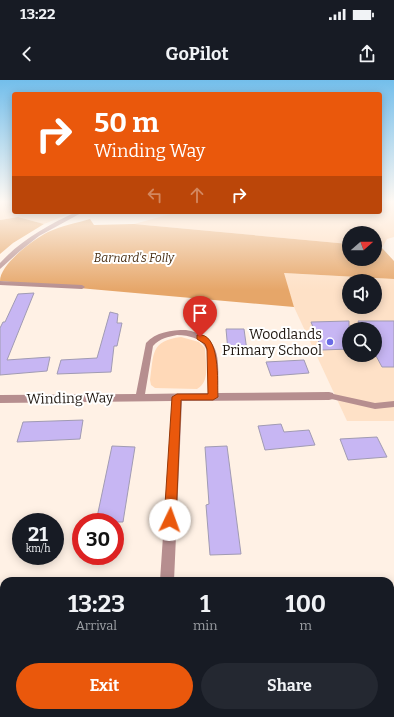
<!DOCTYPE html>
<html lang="en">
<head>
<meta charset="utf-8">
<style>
	:root { --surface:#171b24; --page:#242831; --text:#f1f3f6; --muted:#9ea1a6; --accent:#ea580c }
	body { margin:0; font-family:Bitter,serif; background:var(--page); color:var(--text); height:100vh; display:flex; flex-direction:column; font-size:15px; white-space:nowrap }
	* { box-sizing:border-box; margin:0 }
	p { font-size:13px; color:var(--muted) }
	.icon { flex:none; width:22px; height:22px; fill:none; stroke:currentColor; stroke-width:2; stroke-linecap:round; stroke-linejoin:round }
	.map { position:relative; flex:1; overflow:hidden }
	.side { position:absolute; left:0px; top:497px; width:394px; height:140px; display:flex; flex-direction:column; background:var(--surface); border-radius:12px 12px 0 0; box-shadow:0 2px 10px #0003 }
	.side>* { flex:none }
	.top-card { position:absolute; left:12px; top:12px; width:370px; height:122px; border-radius:4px; box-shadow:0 2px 10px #0003; background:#ea580c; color:#fff; overflow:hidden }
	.needle { width:26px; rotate:70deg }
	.tools { position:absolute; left:342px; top:146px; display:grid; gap:8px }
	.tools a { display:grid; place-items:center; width:40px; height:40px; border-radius:50%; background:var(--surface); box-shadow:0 2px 10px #0003; font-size:20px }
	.speed { position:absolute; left:12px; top:433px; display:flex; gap:8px; font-size:20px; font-weight:700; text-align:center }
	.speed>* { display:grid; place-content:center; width:52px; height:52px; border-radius:50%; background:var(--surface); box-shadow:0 2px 10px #0003; line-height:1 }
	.speed small { font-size:10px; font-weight:400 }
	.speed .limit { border:6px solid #d22; background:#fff; color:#111 }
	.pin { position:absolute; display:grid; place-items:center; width:34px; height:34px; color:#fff; margin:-41px -17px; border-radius:50% 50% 50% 0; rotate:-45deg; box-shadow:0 0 4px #0007 }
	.pin .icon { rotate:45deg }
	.me { position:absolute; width:44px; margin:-22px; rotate:3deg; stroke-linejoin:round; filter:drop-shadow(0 0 3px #0008) }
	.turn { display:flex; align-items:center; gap:14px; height:84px; padding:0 16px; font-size:18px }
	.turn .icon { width:52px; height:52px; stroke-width:2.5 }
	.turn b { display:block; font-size:28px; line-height:34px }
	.lanes { display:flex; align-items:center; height:38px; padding:0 16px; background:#0003; justify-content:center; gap:20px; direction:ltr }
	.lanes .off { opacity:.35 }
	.eta { display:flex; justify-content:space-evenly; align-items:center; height:68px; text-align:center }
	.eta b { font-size:24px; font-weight:700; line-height:28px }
	.button { display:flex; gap:8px; margin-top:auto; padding:8px 16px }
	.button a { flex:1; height:46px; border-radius:24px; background:var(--accent); color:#fff; font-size:16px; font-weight:700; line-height:46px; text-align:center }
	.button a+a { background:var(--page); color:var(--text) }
	.status { display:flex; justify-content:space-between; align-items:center; height:28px; padding:0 20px; background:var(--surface); direction:ltr }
	.status svg { height:11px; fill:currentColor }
	header { display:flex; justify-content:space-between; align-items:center; height:52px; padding:0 16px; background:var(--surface); font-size:18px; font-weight:700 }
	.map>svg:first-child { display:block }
	.built { fill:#fee1c7; fill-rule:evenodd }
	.green { fill:#ffd9b8 }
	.forest { fill:#e6a669 }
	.building { fill:#c7b6f3; stroke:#a19bb3 }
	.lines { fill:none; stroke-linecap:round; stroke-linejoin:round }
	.service { fill:#b68e8f; fill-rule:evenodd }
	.minor { fill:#b68e8f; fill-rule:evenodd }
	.route { fill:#ea580c; stroke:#983908 }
	.poi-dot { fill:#696be5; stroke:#fff; stroke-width:1.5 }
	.labels { text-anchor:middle; stroke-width:4; stroke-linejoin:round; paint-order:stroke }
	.far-park-label { font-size:12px; font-style:italic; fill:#4a3015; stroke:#fff }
	.poi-label { font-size:14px; fill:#201811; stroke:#fff; text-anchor:end }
	.street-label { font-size:14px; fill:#201811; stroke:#fff }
</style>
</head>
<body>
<div class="status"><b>13:22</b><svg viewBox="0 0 49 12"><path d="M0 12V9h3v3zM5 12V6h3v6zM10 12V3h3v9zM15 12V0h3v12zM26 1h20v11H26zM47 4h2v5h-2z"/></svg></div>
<header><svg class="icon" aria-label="back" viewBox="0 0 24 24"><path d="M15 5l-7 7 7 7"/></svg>GoPilot<svg class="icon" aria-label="share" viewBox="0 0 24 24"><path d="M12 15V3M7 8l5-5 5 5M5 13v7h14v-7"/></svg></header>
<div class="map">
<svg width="394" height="637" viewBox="0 0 394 637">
	<rect width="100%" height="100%" fill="#fff1e5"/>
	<path class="built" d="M 283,193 L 394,199 L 394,341 L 347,341 L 294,227 ZM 349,201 L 375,201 L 375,227 L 349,227 ZM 349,249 L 375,249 L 375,275 L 349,275 Z"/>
	<path class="green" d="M 0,121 L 14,121 L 14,132 L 73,132 L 44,144 L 18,137 L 0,140 Z
		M 380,121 L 394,121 L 394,157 L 387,159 L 382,168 L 375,167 L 375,153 L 349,153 L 349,164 L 134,144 L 178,132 L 380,132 Z
		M 181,257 L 199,262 L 205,268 C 205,282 211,301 197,309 L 155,308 L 151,305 L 150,300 C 154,274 150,261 181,257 Z"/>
	<path class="forest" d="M 18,137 L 44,144 L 13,163 L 0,174 L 0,140 Z
		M 90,139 L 94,145 L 134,144 L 349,164 L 349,179 L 375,179 L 375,167 L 382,168 L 394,181 L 394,199 L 284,193 L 294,227 L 0,201 C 0,184 34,159 48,152 C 61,146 76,143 90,139 Z"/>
	<path class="building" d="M 34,213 L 7,280 L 50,277 L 47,291 L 0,295 L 0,248 L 3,242 L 5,242 L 18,214 Z
		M 110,232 L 118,234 L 117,243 L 122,243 L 117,266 L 114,266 L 111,292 L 57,294 L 61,280 L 97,278 Z
		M 349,241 L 349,269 L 322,270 L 311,242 Z
		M 358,241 L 394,241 L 394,287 L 382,287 L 375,274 L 375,249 L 362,249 Z
		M 226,249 L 244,249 L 247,271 L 228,271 Z
		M 304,280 L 309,293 L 271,296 L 266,282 Z
		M 83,340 L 80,359 L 17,362 L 23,342 Z
		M 281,344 L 284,352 L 309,350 L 315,365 L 265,370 L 258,346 Z
		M 377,357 L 387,377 L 348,380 L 340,359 Z
		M 112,366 L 135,367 L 123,442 L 96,442 Z
		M 227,366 L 241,474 L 210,475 L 206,425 L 209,424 L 205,367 Z"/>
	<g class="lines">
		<path class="service" d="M 0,201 L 82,205 L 85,207 L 82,209 L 0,205 Z
			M 329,313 L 375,323 L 394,321 L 394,327 L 375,329 L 327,318 L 326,316 L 327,314 Z"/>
		<path class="minor" d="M 76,132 L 83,132 L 39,156 L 20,171 L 0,189 L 0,183 C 21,160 48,145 76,132 Z
			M 186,250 C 224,257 218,282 218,313 L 329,312 L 333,313 L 334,316 L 333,319 L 329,320 L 182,321 L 174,501 L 160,501 L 172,321 L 0,323 L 0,315 L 136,314 L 146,263 C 156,252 171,250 186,250 ZM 177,255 C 217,256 209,284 208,313 L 145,314 L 153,266 C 160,258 168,257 177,255 Z
			M 390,569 L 394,569 L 394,585 L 390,585 Z
			M 0,579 L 4,579 L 4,595 L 0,595 Z"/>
	</g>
	<linearGradient id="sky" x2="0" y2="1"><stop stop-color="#73beeb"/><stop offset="0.58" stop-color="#fff9f3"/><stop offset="1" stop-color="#fff9f3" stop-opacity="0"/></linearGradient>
	<rect width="394" height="210" fill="url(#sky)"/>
	<path class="route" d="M 197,255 C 221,251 217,303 218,317 L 213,320 L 181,320 L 176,440 L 174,444 L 170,445 L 166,444 L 164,440 L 172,317 L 177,314 L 208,314 L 207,269 L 205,264 L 197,259 Z"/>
	<circle class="poi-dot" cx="330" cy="262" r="4"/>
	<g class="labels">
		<g class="far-park-label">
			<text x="134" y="182">Barnard's Folly</text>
		</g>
		<g class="poi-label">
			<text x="322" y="259">Woodlands<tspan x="322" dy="16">Primary School</tspan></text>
		</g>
		<g class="street-label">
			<text transform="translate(70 318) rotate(-1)" y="5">Winding Way</text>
		</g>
	</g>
</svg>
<div class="tools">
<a><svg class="needle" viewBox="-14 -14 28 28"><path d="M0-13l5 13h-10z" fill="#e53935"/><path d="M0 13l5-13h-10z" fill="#9ea1a6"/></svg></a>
<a><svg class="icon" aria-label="sound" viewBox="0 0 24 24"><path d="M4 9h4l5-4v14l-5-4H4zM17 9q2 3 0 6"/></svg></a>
<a><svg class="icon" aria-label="search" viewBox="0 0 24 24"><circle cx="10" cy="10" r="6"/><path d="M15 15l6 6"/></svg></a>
</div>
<div class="speed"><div>21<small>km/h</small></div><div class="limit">30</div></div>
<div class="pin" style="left:200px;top:257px;background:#d93025"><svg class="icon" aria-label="arrive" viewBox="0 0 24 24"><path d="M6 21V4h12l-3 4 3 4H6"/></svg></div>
<svg class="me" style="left:170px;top:440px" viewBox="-20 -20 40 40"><circle r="19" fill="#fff"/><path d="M0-13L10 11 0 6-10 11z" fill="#ea580c"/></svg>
<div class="top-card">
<div class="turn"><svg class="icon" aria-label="right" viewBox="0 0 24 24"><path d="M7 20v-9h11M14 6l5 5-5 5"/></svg><div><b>50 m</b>Winding Way</div></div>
<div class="lanes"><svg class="icon off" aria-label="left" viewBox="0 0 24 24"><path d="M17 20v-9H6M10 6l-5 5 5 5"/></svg><svg class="icon off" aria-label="ahead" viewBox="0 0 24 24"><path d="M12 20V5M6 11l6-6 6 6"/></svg><svg class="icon" aria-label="right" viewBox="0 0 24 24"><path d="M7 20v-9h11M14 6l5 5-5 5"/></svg></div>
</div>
<section class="side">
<div class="eta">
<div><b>13:23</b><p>Arrival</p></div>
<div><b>1</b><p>min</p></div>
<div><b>100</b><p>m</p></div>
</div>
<div class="button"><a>Exit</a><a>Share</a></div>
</section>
</div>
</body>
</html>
